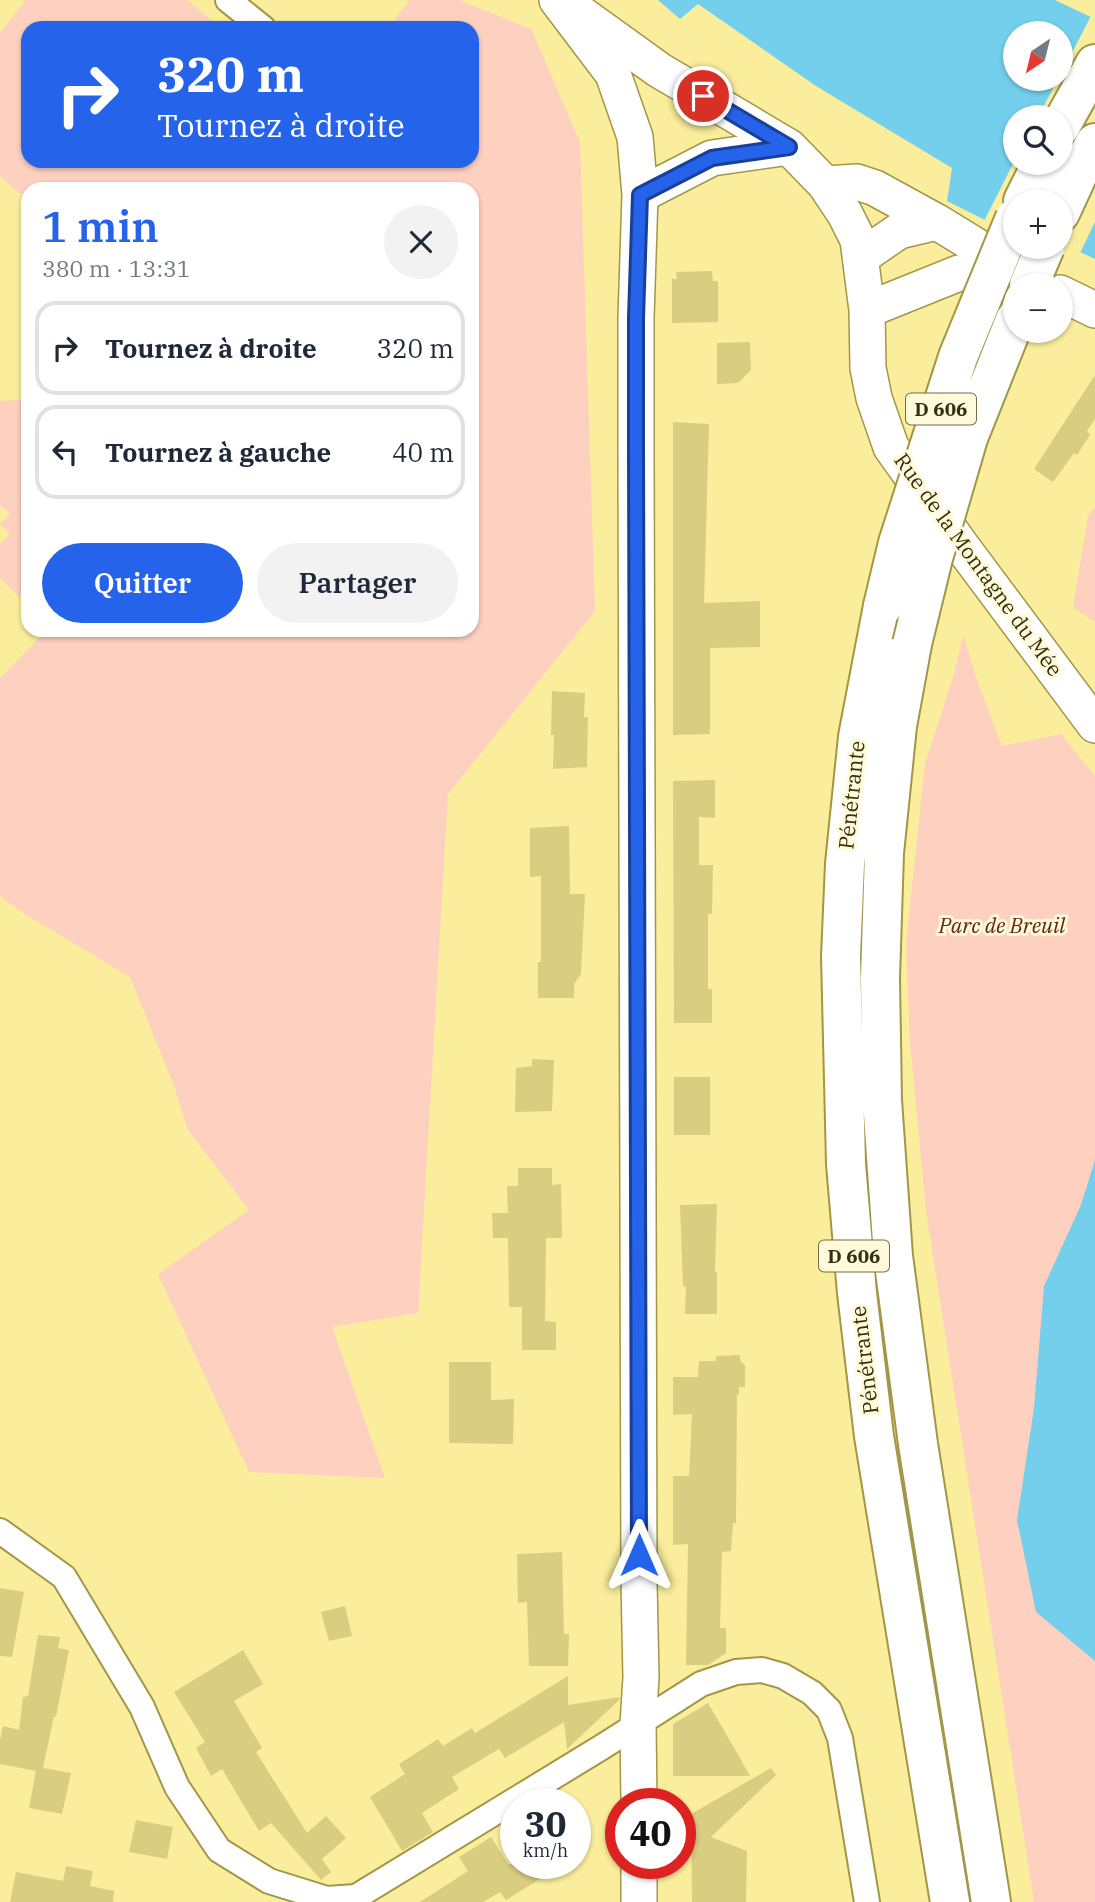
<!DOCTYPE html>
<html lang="fr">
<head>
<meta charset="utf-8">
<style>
	:root { --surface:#fff; --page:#f2f2f3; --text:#1f2937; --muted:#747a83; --line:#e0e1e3; --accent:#2563eb }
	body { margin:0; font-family:"IBM Plex Serif",serif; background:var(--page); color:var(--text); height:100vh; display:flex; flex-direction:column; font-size:26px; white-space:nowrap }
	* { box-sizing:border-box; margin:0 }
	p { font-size:23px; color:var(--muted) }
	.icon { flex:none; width:38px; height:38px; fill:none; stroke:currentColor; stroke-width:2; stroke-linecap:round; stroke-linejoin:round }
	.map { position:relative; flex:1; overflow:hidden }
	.panel { position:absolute; left:21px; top:182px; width:458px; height:455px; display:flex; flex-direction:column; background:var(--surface); border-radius:21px; box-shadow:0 2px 5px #0004 }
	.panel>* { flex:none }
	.guide { position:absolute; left:21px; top:21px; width:458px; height:147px; border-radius:21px; box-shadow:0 2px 5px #0004; background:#2563eb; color:#fff; overflow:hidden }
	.needle { width:46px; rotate:215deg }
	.buttons { position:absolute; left:1003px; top:21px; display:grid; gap:14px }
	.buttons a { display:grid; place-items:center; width:70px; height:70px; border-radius:50%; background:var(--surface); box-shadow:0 2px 5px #0004; font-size:35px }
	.speed { position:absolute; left:500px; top:1788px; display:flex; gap:14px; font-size:35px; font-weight:700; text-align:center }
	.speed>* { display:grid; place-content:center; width:91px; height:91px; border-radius:50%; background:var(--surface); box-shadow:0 2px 5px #0004; line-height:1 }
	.speed small { font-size:18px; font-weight:400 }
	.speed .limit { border:10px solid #d22; background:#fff; color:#111 }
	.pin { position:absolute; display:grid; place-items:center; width:60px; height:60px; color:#fff; margin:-30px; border:4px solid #fff; border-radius:50%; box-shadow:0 2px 7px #0007 }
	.me { position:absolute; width:77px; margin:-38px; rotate:0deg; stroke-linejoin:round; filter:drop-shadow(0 0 5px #0008) }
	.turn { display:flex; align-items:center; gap:24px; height:147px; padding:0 21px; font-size:32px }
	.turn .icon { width:91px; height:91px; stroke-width:2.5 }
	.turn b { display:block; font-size:49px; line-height:60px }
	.round { display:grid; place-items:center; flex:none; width:74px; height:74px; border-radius:37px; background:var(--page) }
	.summary { display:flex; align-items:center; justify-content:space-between; height:119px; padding:0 21px }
	h1 { font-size:42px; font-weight:600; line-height:52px; color:var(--accent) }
	.button { display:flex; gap:14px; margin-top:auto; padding:14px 21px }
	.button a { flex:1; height:80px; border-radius:42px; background:var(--accent); color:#fff; font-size:28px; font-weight:600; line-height:80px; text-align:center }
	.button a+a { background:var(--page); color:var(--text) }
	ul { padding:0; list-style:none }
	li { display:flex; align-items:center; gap:21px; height:94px; margin:0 14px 10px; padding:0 7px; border:4px solid var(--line); border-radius:21px }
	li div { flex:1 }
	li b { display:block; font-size:26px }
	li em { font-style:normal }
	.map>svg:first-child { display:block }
	.green { fill:#fed0c0 }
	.water { fill:#73cfec; fill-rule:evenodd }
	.pier { fill:#faed9c }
	.building { fill:#d9cd82 }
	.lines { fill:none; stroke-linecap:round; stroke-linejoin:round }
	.street-casing { stroke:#a39646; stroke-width:28 }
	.secondary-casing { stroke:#a39646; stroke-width:38 }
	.primary-casing { stroke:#a39646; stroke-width:42 }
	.street { stroke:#fff; stroke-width:24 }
	.secondary { stroke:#fff; stroke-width:35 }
	.primary { stroke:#fff; stroke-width:38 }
	.primary-bridge-casing { stroke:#a39646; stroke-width:42; stroke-linecap:butt }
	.primary-bridge { stroke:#fff; stroke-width:38 }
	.route-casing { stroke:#184099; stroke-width:18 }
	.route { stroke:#2563eb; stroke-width:12 }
	.labels { text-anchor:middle; stroke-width:6; stroke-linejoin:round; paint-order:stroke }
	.shield { fill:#fefada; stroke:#716c4a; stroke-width:2 }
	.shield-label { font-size:19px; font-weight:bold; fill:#352f0d }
	.street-label { font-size:21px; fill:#352f0d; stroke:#fefada }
	.park-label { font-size:21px; font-style:italic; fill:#66250a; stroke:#fefada }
</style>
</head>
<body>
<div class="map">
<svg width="1095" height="1902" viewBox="0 0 1095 1902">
	<rect width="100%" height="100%" fill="#faed9c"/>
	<path class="green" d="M 26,0 L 187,0 L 221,28 L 28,28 L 28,161 L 472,161 L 472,28 L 388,28 L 410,0 L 459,0 L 531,29 L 580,142 L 595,611 L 448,794 L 418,1313 L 332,1327 L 385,1478 L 249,1472 L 158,1274 L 249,1210 L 188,1130 L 174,1086 L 130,977 L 25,914 L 0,896 L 0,678 L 47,630 L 472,630 L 472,189 L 28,189 L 28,194 L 19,193 L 0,176 L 0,33 Z
		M 18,400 L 28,401 L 28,589 L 20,598 L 0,578 L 0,544 L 10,534 L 0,524 L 10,514 L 0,505 L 0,401 Z
		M 1095,507 L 1095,621 L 1093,621 L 1073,607 L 1088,516 Z
		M 963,635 L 976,677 L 1002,746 L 1061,734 L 1095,776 L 1095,1902 L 1034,1902 L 926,1211 L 910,1042 L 906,943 L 925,764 L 954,674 Z"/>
	<path class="water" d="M 658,0 L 1055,0 L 1095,19 L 1095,259 L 1065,245 L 1060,201 L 1015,201 L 1015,235 L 947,201 L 952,168 L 816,86 L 698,4 L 680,19 ZM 1015,33 L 1060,33 L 1060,79 L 1015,79 ZM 1015,117 L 1060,117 L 1060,163 L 1015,163 Z
		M 1095,1160 L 1095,1661 L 1036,1612 L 1017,1520 L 1034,1408 L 1044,1286 L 1081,1205 Z"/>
	<path class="pier" d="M 1092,14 L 1095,15 L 1095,222 L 1079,255 L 1060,248 L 1060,201 L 1015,201 L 1013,238 L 983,223 L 1015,160 L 1015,163 L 1060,163 L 1060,117 L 1038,117 L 1058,79 L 1060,79 L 1061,74 Z"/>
	<path class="building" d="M 712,271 L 713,281 L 718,281 L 718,322 L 672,323 L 672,279 L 677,279 L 676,272 Z
		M 750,342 L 751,370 L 738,383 L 717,384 L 717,343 Z
		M 1095,375 L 1095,419 L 1087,431 L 1090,435 L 1077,455 L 1074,453 L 1053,482 L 1034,469 Z
		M 673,422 L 709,424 L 704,603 L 760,601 L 760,647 L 710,648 L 710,734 L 673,735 Z
		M 552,691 L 585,693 L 584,717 L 588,717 L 587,767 L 553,769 L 554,735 L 551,735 Z
		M 715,780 L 715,818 L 699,817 L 699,865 L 713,865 L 712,914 L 708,914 L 708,989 L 712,989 L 712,1023 L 674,1023 L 673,781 Z
		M 569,826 L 570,894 L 585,894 L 581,974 L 574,984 L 574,998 L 538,998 L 538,962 L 541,962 L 541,876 L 530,877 L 530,828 Z
		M 532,1059 L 554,1060 L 552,1111 L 515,1112 L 516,1068 L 532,1066 Z
		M 674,1077 L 710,1077 L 710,1135 L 674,1135 Z
		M 518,1168 L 552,1168 L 552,1185 L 561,1184 L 562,1238 L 546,1238 L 545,1321 L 556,1322 L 556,1350 L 522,1350 L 522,1307 L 509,1307 L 508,1238 L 493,1238 L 492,1213 L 508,1213 L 507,1186 L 518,1186 Z
		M 717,1204 L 715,1272 L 717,1272 L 717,1314 L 685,1314 L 686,1287 L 683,1286 L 680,1205 Z
		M 740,1355 L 740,1361 L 745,1365 L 745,1387 L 739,1387 L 739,1394 L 737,1394 L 736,1523 L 733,1523 L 731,1551 L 722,1552 L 720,1628 L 726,1628 L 726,1653 L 708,1665 L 686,1665 L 688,1544 L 673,1545 L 673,1476 L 689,1476 L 692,1414 L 673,1415 L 673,1377 L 698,1377 L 699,1361 L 716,1361 L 716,1356 Z
		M 449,1362 L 491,1362 L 491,1400 L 514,1399 L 513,1444 L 449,1443 Z
		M 562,1552 L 564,1634 L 569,1634 L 568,1666 L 529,1666 L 527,1602 L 518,1603 L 517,1554 Z
		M 0,1588 L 24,1592 L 12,1657 L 0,1656 Z
		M 345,1606 L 352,1636 L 329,1641 L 321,1612 Z
		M 38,1635 L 60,1637 L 58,1648 L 69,1650 L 56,1717 L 54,1716 L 43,1768 L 71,1773 L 62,1814 L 29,1808 L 36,1771 L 0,1764 L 0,1740 L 3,1726 L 19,1730 L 23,1697 L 28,1696 Z
		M 243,1650 L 263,1684 L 234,1701 L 262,1748 L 256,1752 L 307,1833 L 326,1816 L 346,1838 L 322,1859 L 331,1872 L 321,1880 L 271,1823 L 259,1831 L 222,1769 L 211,1776 L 196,1748 L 205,1742 L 174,1692 Z
		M 568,1676 L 568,1705 L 620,1697 L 619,1700 L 567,1749 L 564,1722 L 505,1758 L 499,1749 L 452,1777 L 459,1789 L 422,1813 L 433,1832 L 402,1851 L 370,1797 L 405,1774 L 399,1764 L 438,1739 L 443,1746 L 472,1728 L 475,1733 Z
		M 708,1703 L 736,1751 L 750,1776 L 673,1776 L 673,1724 Z
		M 771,1768 L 776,1775 L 711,1837 L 747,1851 L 746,1902 L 692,1902 L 691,1814 Z
		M 136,1820 L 173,1827 L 167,1859 L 129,1852 Z
		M 491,1837 L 508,1864 L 564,1864 L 506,1900 L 500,1892 L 483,1902 L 420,1902 L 468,1871 L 459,1857 Z
		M 66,1866 L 93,1871 L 90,1886 L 114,1891 L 113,1902 L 10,1902 L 16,1872 L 63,1881 Z"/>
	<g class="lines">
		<g class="street-casing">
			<path id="street" d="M 228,0 L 263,28
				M 0,1531 L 64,1577 L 142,1707 L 177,1787 L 219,1850 L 269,1881 L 327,1899 L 356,1897 L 602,1747 L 701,1684 L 736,1672 L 762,1670 L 783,1676 L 812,1693 L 829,1710 L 840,1738 L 867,1902"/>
		</g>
		<g class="secondary-casing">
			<path id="secondary" d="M 557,0 L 613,74 L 635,137 L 640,195 L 636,318 L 636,449 L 639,1582 L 641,1678 L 638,1724 L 639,1804
				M 580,13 L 659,70 L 789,147 L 825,184 L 845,214 L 858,240 L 867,310 L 868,368 L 874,398 L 891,447 L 960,544 L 1095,725
				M 825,184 L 857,182 L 875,188 L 937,222 L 1022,274
				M 640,195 L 712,158 L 789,147
				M 861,257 L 899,231 L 937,222
				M 1060,293 L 1095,310
				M 867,310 L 959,273 L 1012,269
				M 639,1864 L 639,1902"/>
		</g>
		<g class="primary-casing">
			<path id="primary" d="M 1060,127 L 1095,64
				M 1023,201 L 1042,163
				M 1060,213 L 1078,174 L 1095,143
				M 883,606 L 858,737 L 845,864 L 841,956 L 846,1164 L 857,1293 L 874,1436 L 950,1902
				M 912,644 L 897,726 L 884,853 L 880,978 L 882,1100 L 893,1256 L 918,1444 L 991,1902"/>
		</g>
		<use href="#street" class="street"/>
		<use href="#secondary" class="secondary"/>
		<use href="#primary" class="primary"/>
		<g class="primary-bridge-casing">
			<path id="primary-bridge" d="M 1029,285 L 1045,247
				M 883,606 L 898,543 L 958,357 L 1015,218
				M 912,644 L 933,558 L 968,438 L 1015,320"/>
		</g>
		<use href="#primary-bridge" class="primary-bridge"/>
	</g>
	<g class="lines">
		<g class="route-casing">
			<path id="route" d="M 639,1555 L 636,449 L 636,318 L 640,195 L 712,158 L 789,147 L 703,96"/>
		</g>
		<use href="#route" class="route"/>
	</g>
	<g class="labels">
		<g class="shield">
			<rect x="906" y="393.5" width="70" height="31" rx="5"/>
			<rect x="819" y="1240.5" width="70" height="31" rx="5"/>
		</g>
		<g class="shield-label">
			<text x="941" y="416">D 606</text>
			<text x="854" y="1263">D 606</text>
		</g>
		<g class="street-label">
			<text transform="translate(978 565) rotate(54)" y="7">Rue de la Montagne du Mée</text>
			<text transform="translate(852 795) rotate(-84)" y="7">Pénétrante</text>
			<text transform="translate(865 1360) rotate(-97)" y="7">Pénétrante</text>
		</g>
		<g class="park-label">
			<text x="1002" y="933">Parc de Breuil</text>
		</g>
	</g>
</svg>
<div class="buttons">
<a><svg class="needle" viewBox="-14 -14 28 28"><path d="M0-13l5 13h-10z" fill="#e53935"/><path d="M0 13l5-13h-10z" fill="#747a83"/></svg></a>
<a><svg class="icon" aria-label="search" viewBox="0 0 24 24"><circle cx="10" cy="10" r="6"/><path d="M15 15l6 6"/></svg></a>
<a>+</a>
<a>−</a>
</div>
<div class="speed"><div>30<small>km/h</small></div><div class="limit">40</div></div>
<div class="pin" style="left:703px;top:96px;background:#d93025"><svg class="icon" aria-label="arrive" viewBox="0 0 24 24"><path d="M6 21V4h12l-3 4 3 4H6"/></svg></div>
<svg class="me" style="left:639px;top:1555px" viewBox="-20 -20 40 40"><path d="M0-17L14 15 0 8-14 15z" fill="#2563eb" stroke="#fff" stroke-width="4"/></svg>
<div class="guide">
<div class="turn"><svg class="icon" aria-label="right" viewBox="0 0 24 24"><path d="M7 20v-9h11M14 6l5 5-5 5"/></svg><div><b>320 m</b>Tournez à droite</div></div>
</div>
<section class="panel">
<div class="summary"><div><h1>1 min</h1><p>380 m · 13:31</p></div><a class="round"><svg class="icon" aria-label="close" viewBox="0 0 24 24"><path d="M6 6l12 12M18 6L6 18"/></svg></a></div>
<ul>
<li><svg class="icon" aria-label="right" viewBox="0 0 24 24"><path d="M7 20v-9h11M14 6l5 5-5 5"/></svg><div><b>Tournez à droite</b></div><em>320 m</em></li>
<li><svg class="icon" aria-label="left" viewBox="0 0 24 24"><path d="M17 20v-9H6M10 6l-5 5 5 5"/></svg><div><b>Tournez à gauche</b></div><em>40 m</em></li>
</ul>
<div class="button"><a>Quitter</a><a>Partager</a></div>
</section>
</div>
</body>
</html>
